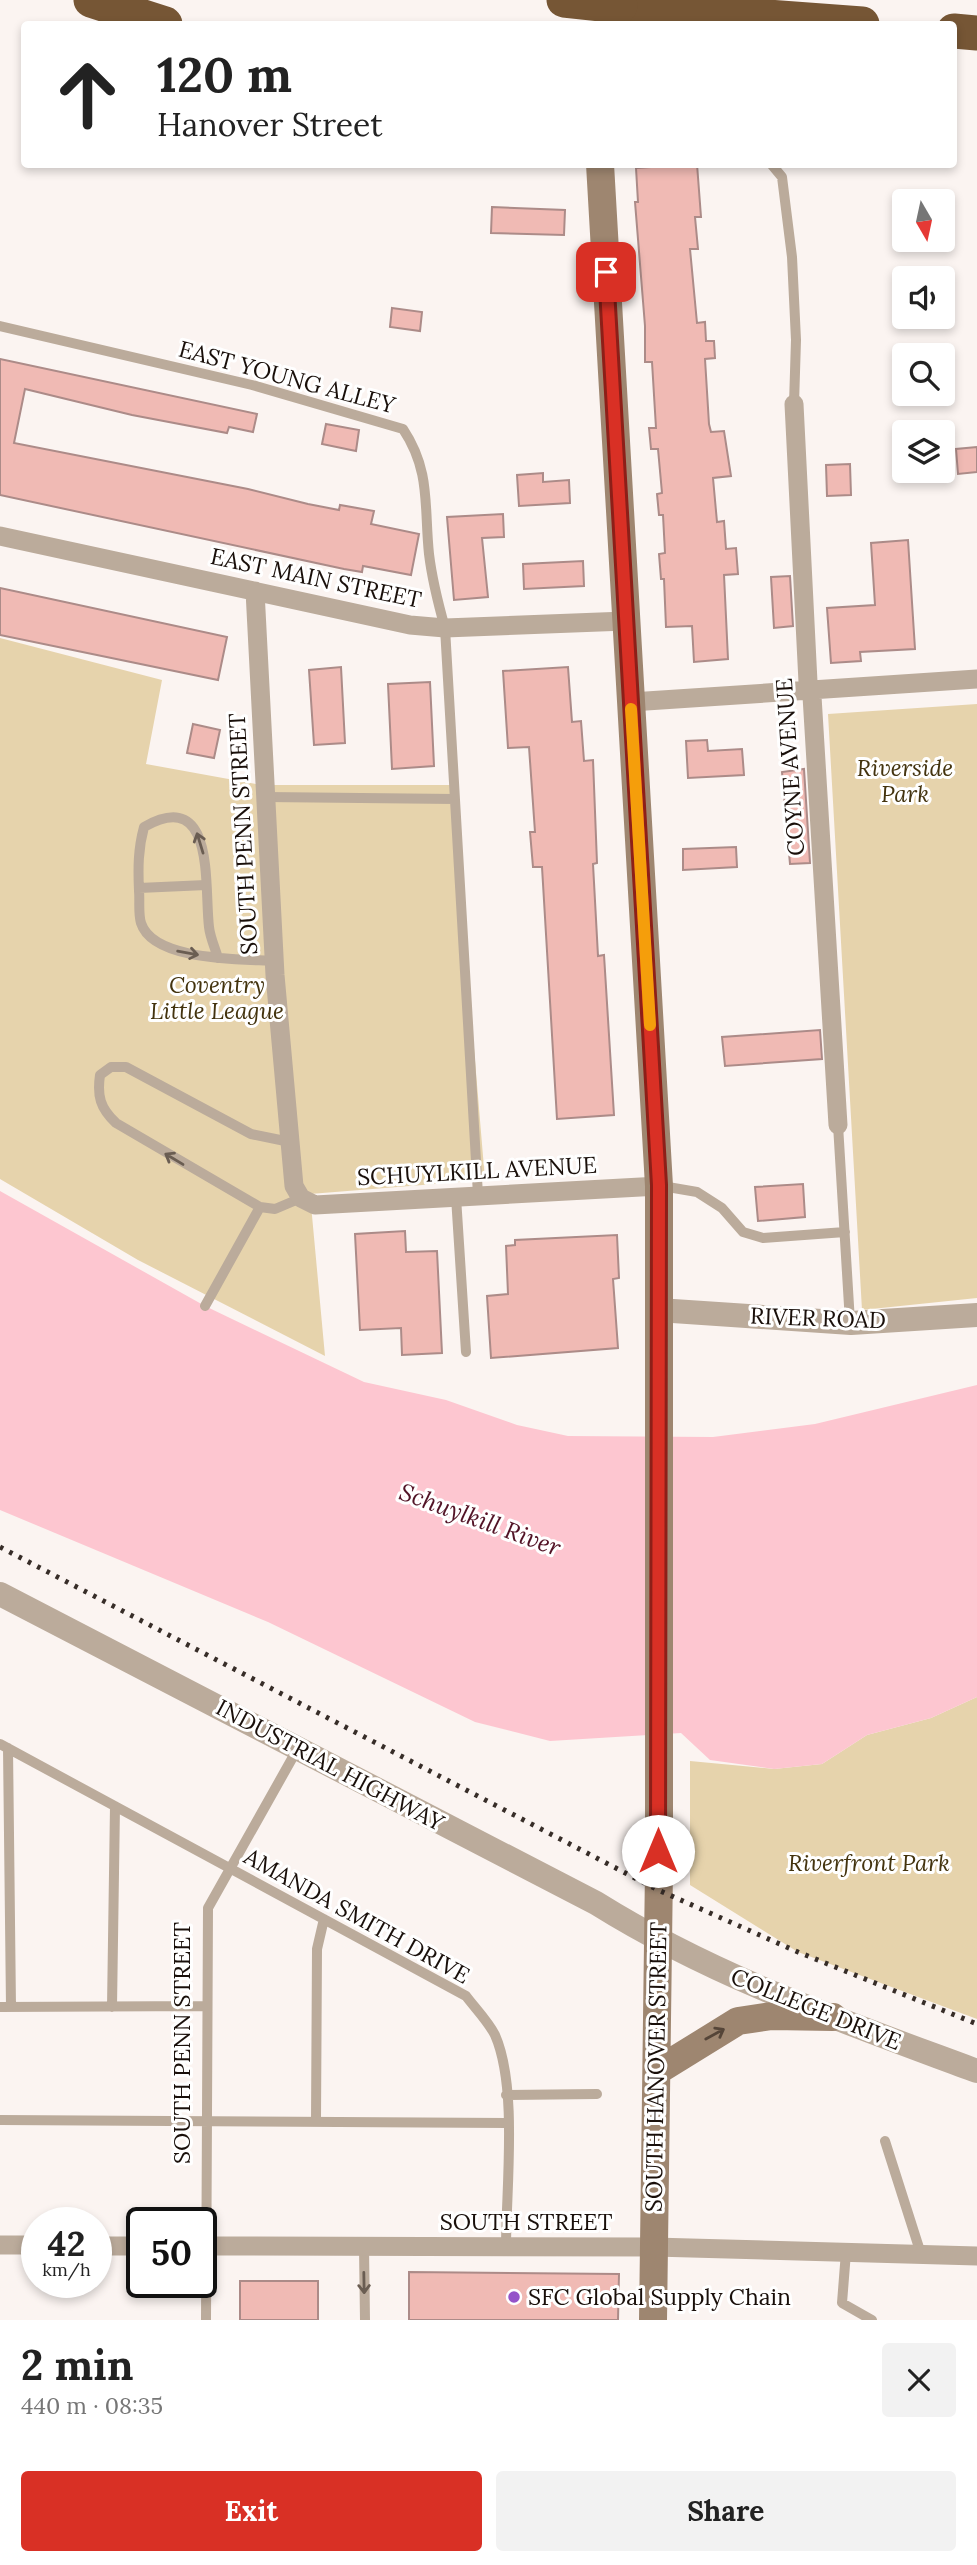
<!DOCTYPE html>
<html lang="en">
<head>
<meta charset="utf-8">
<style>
	:root { --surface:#fff; --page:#f2f2f2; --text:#222; --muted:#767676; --accent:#d93025 }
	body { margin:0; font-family:Lora,serif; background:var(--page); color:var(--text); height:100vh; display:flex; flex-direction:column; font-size:26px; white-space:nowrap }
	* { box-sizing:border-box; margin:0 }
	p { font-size:23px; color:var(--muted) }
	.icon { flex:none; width:38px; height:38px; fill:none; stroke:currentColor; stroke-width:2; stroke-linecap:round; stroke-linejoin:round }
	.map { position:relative; height:2320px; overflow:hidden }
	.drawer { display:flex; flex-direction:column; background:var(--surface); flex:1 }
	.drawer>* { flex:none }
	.top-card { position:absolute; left:21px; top:21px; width:936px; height:147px; border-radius:7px; box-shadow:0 4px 10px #0003; background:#fff; color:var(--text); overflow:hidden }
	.needle { width:46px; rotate:171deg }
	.fabs { position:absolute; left:892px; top:189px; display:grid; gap:14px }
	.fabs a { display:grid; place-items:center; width:63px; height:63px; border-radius:7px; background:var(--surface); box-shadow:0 4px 10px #0003; font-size:35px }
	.speed { position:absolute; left:21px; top:2207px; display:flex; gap:14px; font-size:35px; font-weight:700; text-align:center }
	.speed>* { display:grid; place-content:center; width:91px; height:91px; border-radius:50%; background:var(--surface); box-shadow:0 4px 10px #0003; line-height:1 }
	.speed small { font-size:18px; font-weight:400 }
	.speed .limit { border:4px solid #111; border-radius:10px; background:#fff; color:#111 }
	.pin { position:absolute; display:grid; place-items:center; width:60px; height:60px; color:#fff; margin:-30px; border-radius:14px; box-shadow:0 4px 10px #0006 }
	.me { position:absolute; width:77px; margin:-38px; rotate:0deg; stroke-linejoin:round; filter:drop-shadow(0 0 5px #0008) }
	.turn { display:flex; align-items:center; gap:24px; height:147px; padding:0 21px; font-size:32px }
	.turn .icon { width:91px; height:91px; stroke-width:2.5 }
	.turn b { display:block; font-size:49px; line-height:60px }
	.round { display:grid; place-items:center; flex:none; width:74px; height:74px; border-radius:7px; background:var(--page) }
	.overview { display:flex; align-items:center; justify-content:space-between; height:119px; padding:0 21px }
	h1 { font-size:42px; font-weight:800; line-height:52px }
	.primary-button { display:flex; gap:14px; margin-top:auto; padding:14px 21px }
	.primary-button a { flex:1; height:80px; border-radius:7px; background:var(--accent); color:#fff; font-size:28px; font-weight:800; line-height:80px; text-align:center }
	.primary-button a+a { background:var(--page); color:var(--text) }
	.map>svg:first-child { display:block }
	.green { fill:#e6d3ac }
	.water { fill:#fdc6d0 }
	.building { fill:#f0bab4; stroke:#ac8b88; stroke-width:2 }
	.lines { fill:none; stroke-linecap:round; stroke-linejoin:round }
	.service { stroke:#bbab9b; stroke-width:10 }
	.minor { stroke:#bbab9b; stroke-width:19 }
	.tertiary { stroke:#bbab9b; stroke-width:24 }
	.secondary { stroke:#9e8670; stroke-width:28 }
	.motorway { stroke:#765635; stroke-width:35 }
	.rail { stroke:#372d28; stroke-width:5; stroke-dasharray:3.5 7; stroke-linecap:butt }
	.motorway-bridge { stroke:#765635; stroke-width:35 }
	.oneway { stroke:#6a5d52 }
	.oneway2 { stroke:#554538 }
	.route-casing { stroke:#8d1f18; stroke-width:18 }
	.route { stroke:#d93025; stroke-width:12 }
	.slow { stroke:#f59e0b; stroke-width:12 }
	.poi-dot { fill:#9453c9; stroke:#fff; stroke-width:2.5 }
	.labels { text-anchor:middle; stroke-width:6; stroke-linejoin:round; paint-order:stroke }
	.street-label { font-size:23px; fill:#190f0a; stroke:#fff }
	.park-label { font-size:23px; font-style:italic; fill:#43330e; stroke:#fff }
	.poi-label { font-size:23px; fill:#190f0a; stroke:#fff; text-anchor:start }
	.water-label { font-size:24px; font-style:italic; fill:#521326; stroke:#fff }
</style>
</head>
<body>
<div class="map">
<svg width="977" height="2320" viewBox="0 0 977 2320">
	<rect width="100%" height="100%" fill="#fbf4f1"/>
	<path class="green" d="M 0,638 L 162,680 L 146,764 L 261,785 L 452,785 L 485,1180 L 310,1194 L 325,1356 L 138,1260 L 0,1179 Z
		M 977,704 L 977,1298 L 862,1310 L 828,714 Z
		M 977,1697 L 977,2019 L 798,1952 L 690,1885 L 690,1761 L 774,1769 L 822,1764 L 867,1735 L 931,1718 Z"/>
	<path class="water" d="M 0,1191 L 205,1306 L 364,1382 L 446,1400 L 517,1425 L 568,1436 L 713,1437 L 815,1424 L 977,1385 L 977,1697 L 931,1718 L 867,1735 L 822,1764 L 774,1769 L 710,1760 L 681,1733 L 550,1741 L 475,1722 L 268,1622 L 0,1510 Z"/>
	<path class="building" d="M 697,164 L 701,217 L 695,217 L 698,249 L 690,249 L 697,323 L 705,322 L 706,341 L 714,341 L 715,358 L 705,359 L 709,424 L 711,432 L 724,431 L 731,476 L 713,478 L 717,522 L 724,521 L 726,549 L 736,548 L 738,574 L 724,575 L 728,659 L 694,662 L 692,626 L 666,627 L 664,579 L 661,579 L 659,554 L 665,553 L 663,515 L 659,515 L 657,494 L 662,493 L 658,449 L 651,449 L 649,428 L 656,428 L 652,362 L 645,362 L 645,326 L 635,202 L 638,202 L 636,168 Z
		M 492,207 L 565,210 L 564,235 L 491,233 Z
		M 392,308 L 422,312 L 420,331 L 390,327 Z
		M 0,359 L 257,414 L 253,432 L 229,427 L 227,433 L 132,415 L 25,389 L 14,443 L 248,489 L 308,504 L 339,510 L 340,505 L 374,511 L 371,524 L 419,534 L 411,575 L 363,566 L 362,572 L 344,569 L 0,495 Z
		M 326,424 L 359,430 L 356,451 L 322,444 Z
		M 977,447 L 977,472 L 958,474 L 956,449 Z
		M 850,464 L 851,495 L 827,496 L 826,465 Z
		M 543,473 L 543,482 L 569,480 L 570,503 L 519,506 L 517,475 Z
		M 503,514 L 504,537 L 482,538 L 488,597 L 454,600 L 447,517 Z
		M 908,540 L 915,649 L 860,652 L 861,661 L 831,663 L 827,608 L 875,605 L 871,543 Z
		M 583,561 L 584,586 L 524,589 L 523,564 Z
		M 790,576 L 793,626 L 774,628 L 771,577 Z
		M 0,588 L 227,637 L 218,680 L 0,635 Z
		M 341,667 L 345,743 L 314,745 L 309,670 Z
		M 568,667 L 572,722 L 581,721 L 584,761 L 593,760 L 597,863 L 593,864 L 598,956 L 604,955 L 614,1115 L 557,1119 L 542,867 L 533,867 L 530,832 L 535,832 L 529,747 L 508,748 L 503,671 Z
		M 430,682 L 434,766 L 392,769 L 388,684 Z
		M 193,724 L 220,730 L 214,758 L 187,753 Z
		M 707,740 L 708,751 L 742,749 L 744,775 L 688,778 L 686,741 Z
		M 804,769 L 810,863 L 790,864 L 782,772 Z
		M 736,847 L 737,867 L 683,870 L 683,849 Z
		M 820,1030 L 822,1059 L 725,1066 L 722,1037 Z
		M 803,1184 L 805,1217 L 758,1221 L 755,1187 Z
		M 405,1231 L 406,1252 L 437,1251 L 442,1353 L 402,1355 L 401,1328 L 360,1330 L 355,1234 Z
		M 617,1235 L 619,1278 L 613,1279 L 618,1348 L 491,1358 L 487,1296 L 508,1294 L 506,1246 L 515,1245 L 515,1240 Z
		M 409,2272 L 619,2274 L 618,2320 L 409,2320 Z
		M 240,2281 L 318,2281 L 318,2320 L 240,2320 Z"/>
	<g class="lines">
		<path class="service" d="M 772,165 L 782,177 L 792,257 L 796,340 L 794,404
			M 0,326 L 252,385 L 403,429 C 431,471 424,506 429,554 C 432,579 438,603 445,628 L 478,1195
			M 266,797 L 455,799
			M 139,888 L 206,885
			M 218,958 C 215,948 210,937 209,927 C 204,886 216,786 144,827 C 138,849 138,868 139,891 C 140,900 138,913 141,923 C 153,961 241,959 274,961
			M 838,1125 L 850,1322
			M 290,1142 L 251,1134 L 126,1067 L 111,1067 L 100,1075 C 97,1096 100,1108 116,1123 L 260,1207 L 275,1209 L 301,1198
			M 662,1186 L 697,1192 L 722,1208 L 743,1232 L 763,1238 L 845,1232
			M 456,1197 L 466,1352
			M 205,1306 L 260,1207
			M 0,1744 L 466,1996 C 475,2008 488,2021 495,2035 C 518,2087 506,2189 506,2247
			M 8,1748 L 11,2007
			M 0,2007 L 207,2006
			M 112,2007 L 115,1806
			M 506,2095 L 597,2094
			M 0,2120 L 507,2123
			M 316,2121 L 317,1949 L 324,1919
			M 885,2141 L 921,2254
			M 364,2247 L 365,2320
			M 846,2252 L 842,2303 L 872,2320
			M 206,2320 L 208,1908 L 298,1748"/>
		<path class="minor" d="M 794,404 L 808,682 L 812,696 L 838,1125
			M 0,536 L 410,625 L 445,628 L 626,621
			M 255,591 L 275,975 L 294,1186 L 301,1198 L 315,1205 L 659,1186
			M 631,702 L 977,679
			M 0,2245 L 37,2245
			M 96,2246 L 142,2246
			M 201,2246 L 654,2247 L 977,2256"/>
		<path class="tertiary" d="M 658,1310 L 851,1323 L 977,1315
			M 0,1594 L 596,1903 C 716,1978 845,2022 977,2071"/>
		<path class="secondary" d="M 600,164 L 659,1186 L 659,1869 L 653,2320
			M 657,2071 L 738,2021 L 772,2016 L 833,2017"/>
		<path class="motorway" d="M 91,0 L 165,24
			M 620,6 L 862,24
			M 954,31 L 977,33"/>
		<path class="rail" d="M 0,1547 L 658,1890 L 798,1952 L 977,2024"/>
		<path class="motorway-bridge" d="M 564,0 L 620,6"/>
	</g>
	<defs><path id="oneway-shaft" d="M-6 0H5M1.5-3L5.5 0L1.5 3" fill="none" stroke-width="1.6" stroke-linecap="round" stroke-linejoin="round" transform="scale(1.75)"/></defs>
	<g class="oneway">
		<use href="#oneway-shaft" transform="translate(200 843) rotate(-107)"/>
		<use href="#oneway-shaft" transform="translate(188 953) rotate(10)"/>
		<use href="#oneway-shaft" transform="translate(174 1159) rotate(-149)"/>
		<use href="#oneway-shaft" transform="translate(364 2283) rotate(89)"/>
	</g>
	<use class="oneway2" href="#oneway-shaft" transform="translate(715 2034) rotate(-29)"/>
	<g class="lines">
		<g class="route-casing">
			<path id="route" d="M 606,272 L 659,1185 L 658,1851"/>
		</g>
		<use href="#route" class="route"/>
		<path class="slow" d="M 631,709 L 650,1025"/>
	</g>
	<circle class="poi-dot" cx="514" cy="2297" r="7"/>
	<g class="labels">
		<g class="street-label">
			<text transform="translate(287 377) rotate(15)" y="8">EAST YOUNG ALLEY</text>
			<text transform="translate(316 578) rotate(12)" y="8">EAST MAIN STREET</text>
			<text transform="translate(790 767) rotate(-94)" y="8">COYNE AVENUE</text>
			<text transform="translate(243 834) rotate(-93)" y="8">SOUTH PENN STREET</text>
			<text transform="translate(477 1171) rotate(-3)" y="8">SCHUYLKILL AVENUE</text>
			<text transform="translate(818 1318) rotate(2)" y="8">RIVER ROAD</text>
			<text transform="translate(330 1765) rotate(28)" y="8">INDUSTRIAL HIGHWAY</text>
			<text transform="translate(357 1916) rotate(29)" y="8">AMANDA SMITH DRIVE</text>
			<text transform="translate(816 2009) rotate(22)" y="8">COLLEGE DRIVE</text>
			<text transform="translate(182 2043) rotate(-90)" y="8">SOUTH PENN STREET</text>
			<text transform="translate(656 2067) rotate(-89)" y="8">SOUTH HANOVER STREET</text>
			<text x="526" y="2230">SOUTH STREET</text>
		</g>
		<g class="park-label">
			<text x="905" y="776">Riverside<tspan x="905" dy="26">Park</tspan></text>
			<text x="217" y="993">Coventry<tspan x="217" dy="26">Little League</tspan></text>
			<text x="869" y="1871">Riverfront Park</text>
		</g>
		<g class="poi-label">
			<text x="528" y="2305">SFC Global Supply Chain</text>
		</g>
		<g class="water-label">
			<text transform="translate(480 1520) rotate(20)" y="8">Schuylkill River</text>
		</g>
	</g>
</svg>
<div class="fabs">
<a><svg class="needle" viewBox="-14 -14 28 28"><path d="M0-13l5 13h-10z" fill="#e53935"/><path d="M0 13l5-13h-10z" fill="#767676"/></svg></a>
<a><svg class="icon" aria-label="sound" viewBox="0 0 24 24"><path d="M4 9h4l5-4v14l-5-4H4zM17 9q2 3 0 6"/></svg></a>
<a><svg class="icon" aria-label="search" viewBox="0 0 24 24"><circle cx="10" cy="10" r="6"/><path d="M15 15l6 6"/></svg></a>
<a><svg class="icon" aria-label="layers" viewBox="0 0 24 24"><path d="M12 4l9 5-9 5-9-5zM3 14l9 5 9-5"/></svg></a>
</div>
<div class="speed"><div>42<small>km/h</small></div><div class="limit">50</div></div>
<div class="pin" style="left:606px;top:272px;background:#d93025"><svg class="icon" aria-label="arrive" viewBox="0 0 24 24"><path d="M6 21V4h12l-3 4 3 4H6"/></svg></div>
<svg class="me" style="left:658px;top:1851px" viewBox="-20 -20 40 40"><circle r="19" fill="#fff"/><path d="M0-13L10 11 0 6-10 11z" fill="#d93025"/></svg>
<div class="top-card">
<div class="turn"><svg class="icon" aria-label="ahead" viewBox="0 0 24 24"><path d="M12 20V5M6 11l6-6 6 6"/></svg><div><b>120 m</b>Hanover Street</div></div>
</div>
</div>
<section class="drawer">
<div class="overview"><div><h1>2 min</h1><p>440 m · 08:35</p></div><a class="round"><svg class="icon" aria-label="close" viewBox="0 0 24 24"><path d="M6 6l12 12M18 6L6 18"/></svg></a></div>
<div class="primary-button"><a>Exit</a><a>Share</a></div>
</section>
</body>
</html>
